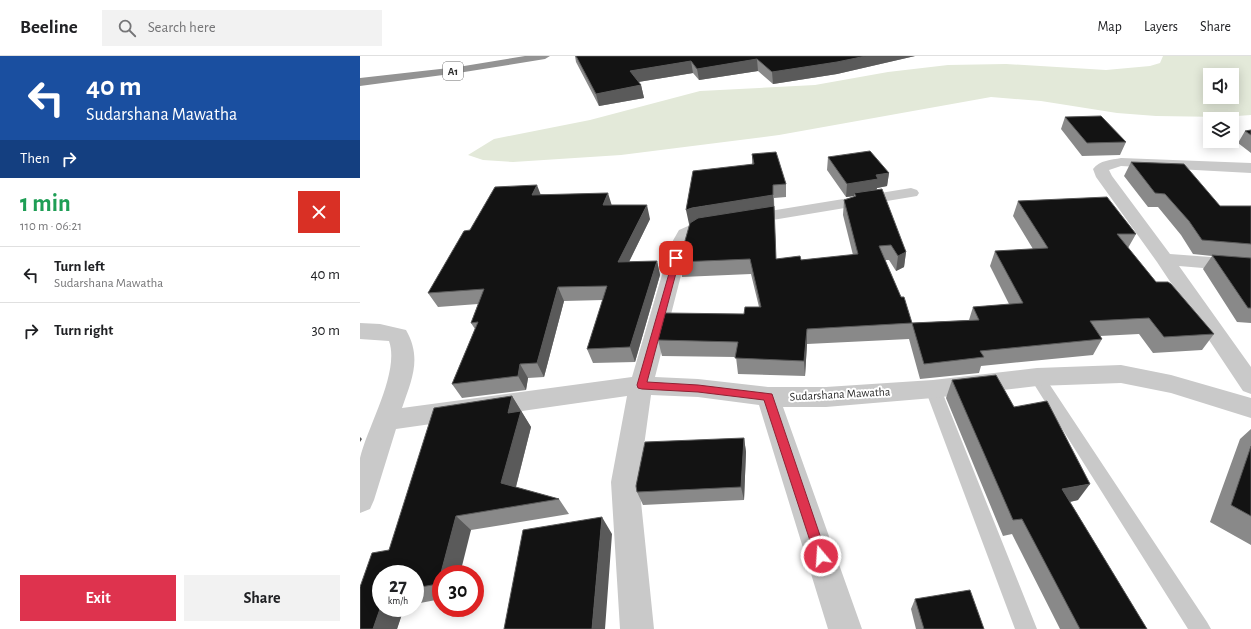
<!DOCTYPE html>
<html lang="en">
<head>
<meta charset="utf-8">
<style>
	:root { --surface:#fff; --page:#f2f2f2; --text:#202124; --muted:#757577; --line:#e0e0e0; --accent:#de334e }
	body { margin:0; font-family:"Alegreya Sans",sans-serif; background:var(--page); color:var(--text); height:100vh; display:flex; flex-direction:column; font-size:15px; white-space:nowrap }
	* { box-sizing:border-box; margin:0 }
	p { font-size:13px; color:var(--muted) }
	.icon { flex:none; width:22px; height:22px; fill:none; stroke:currentColor; stroke-width:2; stroke-linecap:round; stroke-linejoin:round }
	.map { position:relative; flex:1; overflow:hidden }
	.drawer { display:flex; flex-direction:column; background:var(--surface); width:360px }
	.drawer>* { flex:none }
	.guide { background:#1a4fa0; color:#fff; overflow:hidden }
	.controls { position:absolute; left:843px; top:12px; display:grid; gap:8px }
	.controls a { display:grid; place-items:center; width:36px; height:36px; border-radius:0px; background:var(--surface); box-shadow:0 2px 10px #0003; font-size:20px }
	.speed { position:absolute; left:12px; top:509px; display:flex; gap:8px; font-size:20px; font-weight:700; text-align:center }
	.speed>* { display:grid; place-content:center; width:52px; height:52px; border-radius:50%; background:var(--surface); box-shadow:0 2px 10px #0003; line-height:1 }
	.speed small { font-size:10px; font-weight:400 }
	.speed .limit { border:6px solid #d22; background:#fff; color:#111 }
	.pin { position:absolute; display:grid; place-items:center; width:34px; height:34px; color:#fff; margin:-17px; border-radius:8px; box-shadow:0 2px 6px #0006 }
	.me { position:absolute; width:44px; margin:-22px; rotate:342deg; stroke-linejoin:round; filter:drop-shadow(0 0 3px #0008) }
	.turn { display:flex; align-items:center; gap:14px; height:84px; padding:0 20px; font-size:18px }
	.turn .icon { width:52px; height:52px; stroke-width:2.5 }
	.turn b { display:block; font-size:28px; line-height:34px }
	.then { display:flex; align-items:center; height:38px; padding:0 20px; background:#0003; gap:8px; font-size:15px }
	.round { display:grid; place-items:center; flex:none; width:42px; height:42px; border-radius:0px; background:var(--page) }
	.headline { display:flex; align-items:center; justify-content:space-between; height:68px; padding:0 20px }
	h1 { font-size:24px; font-weight:600; line-height:30px; color:#1e9e55 }
	.action { display:flex; gap:8px; margin-top:auto; padding:8px 20px }
	.action a { flex:1; height:46px; border-radius:0px; background:var(--accent); color:#fff; font-size:16px; font-weight:600; line-height:46px; text-align:center }
	.action a+a { background:var(--page); color:var(--text) }
	ul { padding:0; list-style:none }
	li { display:flex; align-items:center; gap:12px; height:56px; padding:0 20px; border-top:1px solid var(--line) }
	li div { flex:1 }
	li b { display:block; font-size:15px }
	li em { font-style:normal }
	header { display:flex; align-items:center; gap:24px; box-sizing:border-box; height:56px; padding:0 20px; background:var(--surface); border-bottom:1px solid var(--line) }
	header strong { font-size:19px }
	nav { display:flex; gap:22px; margin-inline-start:auto; font-size:14px }
	.search { width:280px; height:36px; background:var(--page); display:flex; align-items:center; gap:10px; box-sizing:border-box; padding:0 14px; border-radius:0px; color:var(--muted); font-size:15px }
	main { display:flex; flex:1; min-height:0 }
	.map>svg:first-child { display:block }
	.green { fill:#e3e9d9; fill-rule:evenodd }
	.lines { fill:none; stroke-linecap:round; stroke-linejoin:round }
	.lane { fill:#c9c9c9; fill-rule:evenodd }
	.street { fill:#c9c9c9; fill-rule:evenodd }
	.highway { fill:#939393; fill-rule:evenodd }
	.wall { fill:#898989 }
	.shaded-wall { fill:#5a5a5a }
	.building { fill:#131313; stroke:#5a5a5a }
	.route { fill:#de334e; stroke:#902133 }
	.labels { text-anchor:middle; stroke-width:4; stroke-linejoin:round; paint-order:stroke }
	.shield { fill:#fff; stroke:#6b6b6b; stroke-width:1 }
	.shield-label { font-size:11px; font-weight:bold; fill:#2c2c2c }
	.street-label { font-size:12px; fill:#2c2c2c; stroke:#fff }
</style>
</head>
<body>
<header>
<strong>Beeline</strong>
<div class="search"><svg class="icon" aria-label="search" viewBox="0 0 24 24"><circle cx="10" cy="10" r="6"/><path d="M15 15l6 6"/></svg>Search here</div>
<nav><a>Map</a><a>Layers</a><a>Share</a></nav>
</header>
<main>
<section class="drawer">
<div class="guide">
<div class="turn"><svg class="icon" aria-label="left" viewBox="0 0 24 24"><path d="M17 20v-9H6M10 6l-5 5 5 5"/></svg><div><b>40 m</b>Sudarshana Mawatha</div></div>
<div class="then">Then<svg class="icon" aria-label="right" viewBox="0 0 24 24"><path d="M7 20v-9h11M14 6l5 5-5 5"/></svg></div>
</div>
<div class="headline"><div><h1>1 min</h1><p>110 m · 06:21</p></div><a class="round" style="background:#d93025;color:#fff"><svg class="icon" aria-label="close" viewBox="0 0 24 24"><path d="M6 6l12 12M18 6L6 18"/></svg></a></div>
<ul>
<li><svg class="icon" aria-label="left" viewBox="0 0 24 24"><path d="M17 20v-9H6M10 6l-5 5 5 5"/></svg><div><b>Turn left</b><p>Sudarshana Mawatha</p></div><em>40 m</em></li>
<li><svg class="icon" aria-label="right" viewBox="0 0 24 24"><path d="M7 20v-9h11M14 6l5 5-5 5"/></svg><div><b>Turn right</b></div><em>30 m</em></li>
</ul>
<div class="action"><a>Exit</a><a>Share</a></div>
</section>
<div class="map">
<svg width="891" height="573" viewBox="0 0 891 573">
	<rect width="100%" height="100%" fill="#fff"/>
	<path class="green" d="M 803,0 L 891,0 L 891,59 L 863,61 L 796,60 L 757,57 L 681,45 L 631,41 L 419,79 L 261,99 L 153,106 L 123,104 L 108,99 L 134,83 L 230,64 L 340,35 L 455,29 L 528,16 L 588,9 L 646,8 L 746,14 L 790,10 L 800,7 ZM 850,19 L 872,19 L 872,41 L 850,41 Z"/>
	<g class="lines">
		<path class="lane" d="M 677,315 L 682,317 L 847,566 L 851,573 L 828,573 L 672,325 L 670,321 L 672,317 Z
			M 573,327 L 578,329 L 581,333 L 677,573 L 655,573 L 565,333 L 568,329 Z"/>
		<path class="street" d="M 761,102 L 891,107 L 891,117 L 761,110 L 749,114 L 752,120 L 810,198 L 891,204 L 891,216 L 819,210 L 891,311 L 891,338 L 883,335 L 797,206 L 736,121 L 733,113 C 740,104 751,104 761,102 Z
			M 551,132 L 557,134 L 559,137 L 557,140 L 340,176 L 332,181 L 329,188 L 295,321 L 338,323 L 408,331 L 466,331 L 573,324 L 677,312 L 761,309 L 811,319 L 891,342 L 891,362 L 811,337 L 761,327 L 677,330 L 573,342 L 466,351 L 423,351 L 502,573 L 468,573 L 399,349 L 338,341 L 291,339 L 279,426 L 294,573 L 260,573 L 251,426 L 267,340 L 36,373 L 14,444 L 10,453 L 0,457 C 0,443 0,414 0,402 C 8,369 40,316 29,285 L 0,283 L 0,267 L 20,268 L 46,274 C 62,302 52,323 42,352 L 272,321 L 311,188 L 319,174 L 335,167 Z"/>
		<path class="highway" d="M 165,0 L 190,0 L 185,3 L 98,17 L 0,30 L 0,22 L 98,11 Z"/>
	</g>
	<path class="wall" d="M 215,0 L 555,0 L 477,18 L 413,28 L 398,15 L 339,24 L 333,17 L 278,26 L 281,29 L 284,42 L 239,50 L 216,6 Z
		M 705,61 L 766,86 L 760,99 L 722,100 L 701,73 Z
		M 891,74 L 891,97 L 878,87 L 885,75 Z
		M 392,98 L 426,128 L 426,141 L 414,142 L 416,203 L 441,204 L 493,199 L 483,159 L 484,144 L 494,141 L 494,140 L 486,141 L 467,114 L 468,101 L 529,117 L 527,130 L 517,132 L 516,134 L 546,196 L 544,211 L 536,215 L 529,204 L 525,204 L 552,267 L 609,264 L 613,251 L 649,248 L 630,210 L 635,195 L 673,193 L 653,160 L 658,145 L 776,178 L 768,192 L 796,226 L 854,278 L 842,294 L 793,297 L 779,278 L 740,280 L 742,283 L 733,299 L 621,310 L 619,317 L 560,323 L 549,283 L 447,288 L 445,320 L 378,318 L 376,301 L 302,300 L 298,284 L 384,258 L 399,251 L 391,218 L 322,221 L 319,206 L 330,167 L 329,168 L 392,108 Z
		M 771,106 L 860,150 L 891,150 L 891,267 L 877,266 L 843,213 L 852,200 L 833,198 L 821,179 L 798,151 L 788,151 L 764,120 Z
		M 181,138 L 251,149 L 290,163 L 269,206 L 297,205 L 300,219 L 275,306 L 233,307 L 227,293 L 243,244 L 204,245 L 184,321 L 168,322 L 166,334 L 102,342 L 92,328 L 115,273 L 111,267 L 118,248 L 78,251 L 68,237 L 110,174 Z
		M 592,324 L 654,351 L 718,444 L 710,446 L 787,573 L 700,573 L 652,478 L 643,480 L 586,342 Z
		M 152,340 L 171,371 L 156,431 L 199,443 L 209,458 L 111,474 L 81,518 L 81,543 L 55,548 L 55,518 L 21,518 L 21,552 L 44,552 L 37,573 L 0,573 L 29,494 Z
		M 891,373 L 891,489 L 850,466 L 880,383 Z
		M 384,382 L 386,396 L 384,444 L 283,449 L 277,436 Z
		M 555,543 L 624,573 L 556,573 L 551,553 Z"/>
	<path class="shaded-wall" d="M 506,0 L 555,0 L 477,18 L 413,28 L 412,16 Z
		M 397,3 L 398,15 L 339,24 L 337,13 Z
		M 331,5 L 333,17 L 272,27 L 270,15 Z
		M 281,29 L 284,42 L 239,50 L 236,38 Z
		M 529,117 L 527,130 L 517,132 L 516,136 L 494,137 L 494,140 L 486,141 L 487,128 L 516,119 Z
		M 177,129 L 182,142 L 172,139 Z
		M 248,137 L 252,150 L 243,149 Z
		M 413,139 L 414,153 L 335,166 L 329,168 L 326,154 L 332,152 Z
		M 287,149 L 290,163 L 262,220 L 258,206 Z
		M 546,196 L 544,211 L 536,215 L 538,200 Z
		M 297,205 L 300,219 L 275,306 L 270,291 Z
		M 198,231 L 204,245 L 184,321 L 177,307 Z
		M 447,273 L 447,288 L 445,320 L 444,305 Z
		M 160,308 L 168,322 L 166,334 L 158,320 Z
		M 152,340 L 171,371 L 153,442 L 141,427 L 148,357 Z
		M 0,381 L 2,383 L 0,386 Z
		M 384,382 L 386,396 L 384,444 L 381,431 Z
		M 730,428 L 718,444 L 691,450 L 702,433 Z
		M 96,460 L 111,474 L 100,518 L 81,518 L 81,530 L 78,528 Z
		M 242,461 L 252,478 L 245,573 L 232,573 Z
		M 21,550 L 21,552 L 44,552 L 37,573 L 13,573 Z"/>
	<path class="building" d="M 216,0 L 506,0 L 477,6 L 412,16 L 397,3 L 337,13 L 331,5 L 270,15 L 281,29 L 236,38 Z
		M 741,60 L 766,86 L 727,87 L 705,61 Z
		M 891,74 L 891,79 L 885,75 Z
		M 510,95 L 529,117 L 516,119 L 518,123 L 487,128 L 468,101 Z
		M 416,96 L 426,128 L 413,129 L 413,139 L 332,152 L 326,154 L 333,115 L 394,108 L 392,98 Z
		M 771,106 L 824,108 L 860,150 L 891,150 L 891,188 L 842,184 L 829,165 L 805,138 L 795,137 Z
		M 177,129 L 172,139 L 248,137 L 243,149 L 287,149 L 258,206 L 297,205 L 270,291 L 227,293 L 247,230 L 198,231 L 177,307 L 160,308 L 158,320 L 92,328 L 118,266 L 111,267 L 124,233 L 68,237 L 104,175 L 110,174 L 135,131 Z
		M 522,133 L 546,196 L 538,200 L 531,189 L 519,190 L 541,241 L 544,241 L 552,267 L 447,273 L 444,305 L 375,302 L 378,286 L 298,284 L 305,257 L 384,258 L 385,251 L 401,251 L 390,203 L 319,206 L 330,167 L 338,162 L 414,150 L 416,203 L 440,200 L 441,204 L 498,198 L 484,144 L 496,140 L 494,137 Z
		M 747,141 L 776,178 L 757,178 L 796,226 L 808,226 L 811,228 L 854,278 L 804,281 L 789,262 L 730,265 L 742,283 L 620,295 L 624,301 L 564,308 L 552,267 L 619,264 L 613,251 L 663,247 L 635,195 L 688,192 L 658,145 Z
		M 852,199 L 891,202 L 891,252 L 888,252 Z
		M 636,319 L 654,351 L 687,345 L 730,428 L 702,433 L 787,573 L 720,573 L 662,463 L 653,464 L 592,324 Z
		M 152,340 L 148,357 L 161,355 L 141,427 L 199,443 L 96,460 L 78,528 L 55,532 L 55,518 L 21,518 L 21,550 L 13,573 L 0,573 L 0,531 L 12,497 L 29,494 L 74,352 Z
		M 384,382 L 381,431 L 277,436 L 276,430 L 285,386 Z
		M 891,390 L 891,460 L 871,449 Z
		M 242,461 L 232,573 L 144,573 L 163,474 Z
		M 610,534 L 624,573 L 564,573 L 555,543 Z"/>
	<path class="route" d="M 314,200 L 319,200 L 320,202 L 287,326 L 338,329 L 412,338 L 467,500 L 466,505 L 461,507 L 457,505 L 455,500 L 404,344 L 338,336 L 282,333 L 278,332 L 277,329 Z"/>
	<g class="labels">
		<rect class="shield" x="83" y="6" width="20" height="18" rx="3"/>
		<g class="shield-label">
			<text x="93" y="19">A1</text>
		</g>
		<g class="street-label">
			<text transform="translate(480 338) rotate(-3)" y="4">Sudarshana Mawatha</text>
		</g>
	</g>
</svg>
<div class="controls">
<a><svg class="icon" aria-label="sound" viewBox="0 0 24 24"><path d="M4 9h4l5-4v14l-5-4H4zM17 9q2 3 0 6"/></svg></a>
<a><svg class="icon" aria-label="layers" viewBox="0 0 24 24"><path d="M12 4l9 5-9 5-9-5zM3 14l9 5 9-5"/></svg></a>
</div>
<div class="speed"><div>27<small>km/h</small></div><div class="limit">30</div></div>
<div class="pin" style="left:316px;top:202px;background:#d93025"><svg class="icon" aria-label="arrive" viewBox="0 0 24 24"><path d="M6 21V4h12l-3 4 3 4H6"/></svg></div>
<svg class="me" style="left:461px;top:500px" viewBox="-20 -20 40 40"><circle r="17" fill="#de334e" stroke="#fff" stroke-width="3"/><path d="M0-11L8 9 0 5-8 9z" fill="#fff"/></svg>
</div>
</main>
</body>
</html>
